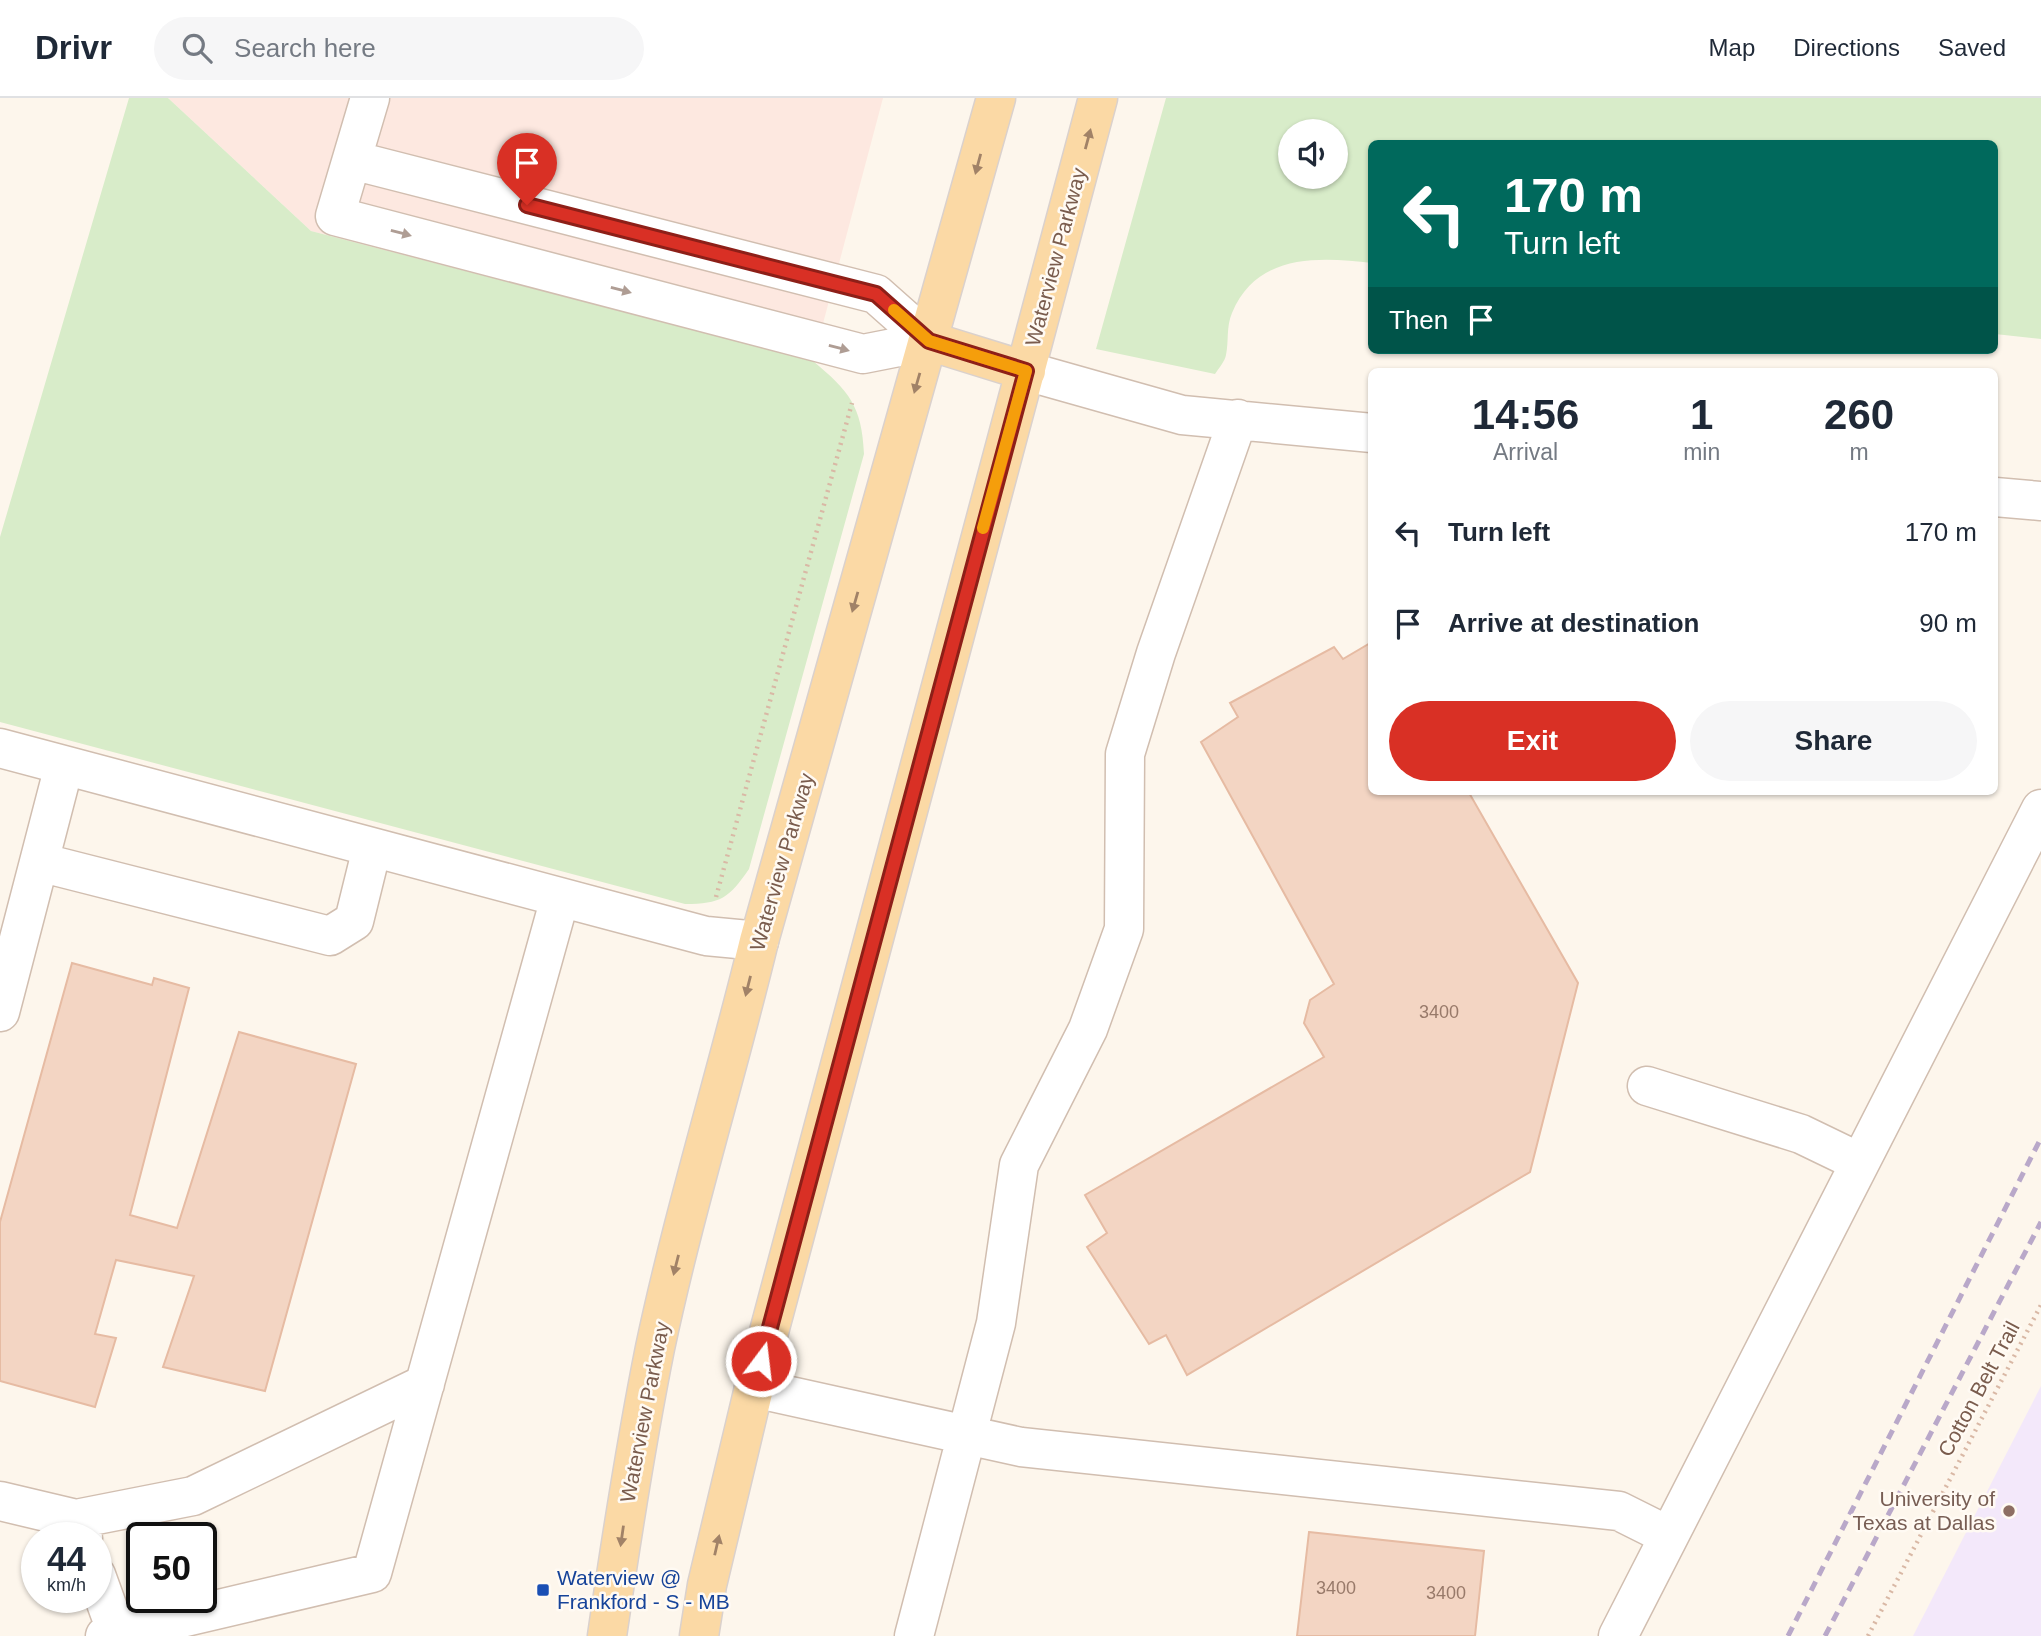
<!DOCTYPE html>
<html lang="en">
<head>
<meta charset="utf-8">
<style>
	:root { --surface:#fff; --page:#f6f6f7; --text:#1f2937; --muted:#747a83; --line:#e0e1e3; --accent:#d93025 }
	body { margin:0; font-family:Helvetica,sans-serif; background:var(--page); color:var(--text); height:100vh; display:flex; flex-direction:column; font-size:26px; white-space:nowrap }
	* { box-sizing:border-box; margin:0 }
	p { font-size:23px; color:var(--muted) }
	.icon { flex:none; width:38px; height:38px; fill:none; stroke:currentColor; stroke-width:2; stroke-linecap:round; stroke-linejoin:round }
	.map { position:relative; flex:1; overflow:hidden }
	.panel { position:absolute; left:1368px; top:270px; width:630px; height:427px; display:flex; flex-direction:column; background:var(--surface); border-radius:10px; box-shadow:0 2px 5px #0004 }
	.panel>* { flex:none }
	.guide { position:absolute; left:1368px; top:42px; width:630px; height:214px; border-radius:10px; box-shadow:0 2px 5px #0004; background:#00695c; color:#fff; overflow:hidden }
	.tools { position:absolute; left:1278px; top:21px; display:grid; gap:14px }
	.tools a { display:grid; place-items:center; width:70px; height:70px; border-radius:50%; background:var(--surface); box-shadow:0 2px 5px #0004; font-size:35px }
	.speed { position:absolute; left:21px; top:1424px; display:flex; gap:14px; font-size:35px; font-weight:700; text-align:center }
	.speed>* { display:grid; place-content:center; width:91px; height:91px; border-radius:50%; background:var(--surface); box-shadow:0 2px 5px #0004; line-height:1 }
	.speed small { font-size:18px; font-weight:400 }
	.speed .limit { border:4px solid #111; border-radius:10px; background:#fff; color:#111 }
	.pin { position:absolute; display:grid; place-items:center; width:60px; height:60px; color:#fff; margin:-72px -30px; border-radius:50% 50% 50% 0; rotate:-45deg; box-shadow:0 0 7px #0007 }
	.pin .icon { rotate:45deg }
	.me { position:absolute; width:77px; margin:-38px; rotate:15deg; stroke-linejoin:round; filter:drop-shadow(0 0 5px #0008) }
	.turn { display:flex; align-items:center; gap:24px; height:147px; padding:0 21px; font-size:32px }
	.turn .icon { width:91px; height:91px; stroke-width:2.5 }
	.turn b { display:block; font-size:49px; line-height:60px }
	.then { display:flex; align-items:center; height:66px; padding:0 21px; background:#0003; gap:14px; font-size:26px }
	.eta { display:flex; justify-content:space-evenly; align-items:center; height:119px; text-align:center }
	.eta b { font-size:42px; font-weight:700; line-height:49px }
	.cta { display:flex; gap:14px; margin-top:auto; padding:14px 21px }
	.cta a { flex:1; height:80px; border-radius:42px; background:var(--accent); color:#fff; font-size:28px; font-weight:700; line-height:80px; text-align:center }
	.cta a+a { background:var(--page); color:var(--text) }
	ul { padding:0; list-style:none }
	li { display:flex; align-items:center; gap:21px; height:91px; padding:0 21px }
	li div { flex:1 }
	li b { display:block; font-size:26px }
	li em { font-style:normal }
	header { display:flex; align-items:center; gap:42px; box-sizing:border-box; height:98px; padding:0 35px; background:var(--surface); border-bottom:2px solid var(--line) }
	header strong { font-size:33px }
	nav { display:flex; gap:38px; margin-inline-start:auto; font-size:24px }
	.search { width:490px; height:63px; background:var(--page); display:flex; align-items:center; gap:18px; box-sizing:border-box; padding:0 24px; border-radius:38px; color:var(--muted); font-size:26px }
	.map>svg:first-child { display:block }
	.commercial { fill:#fde8e0 }
	.education { fill:#f3e8fa }
	.green { fill:#d8ecc9; fill-rule:evenodd }
	.building { fill:#f3d5c3; stroke:#e6bba3; stroke-width:2 }
	.lines { fill:none; stroke-linecap:round; stroke-linejoin:round }
	.minor-casing { stroke:#d1beb0; stroke-width:41 }
	.major-casing { stroke:#dad1cd; stroke-width:41 }
	.path { stroke:#d9b8a5; stroke-width:4.5; stroke-dasharray:2 5; stroke-linecap:butt }
	.minor { stroke:#fff; stroke-width:38 }
	.major { stroke:#fbd9a5; stroke-width:38 }
	.rail { stroke:#b9a8c9; stroke-width:5; stroke-dasharray:10 7; stroke-linecap:butt }
	.oneway { fill:#a18267 }
	.oneway2 { fill:#af9d94 }
	.route-casing { stroke:#8d1f18; stroke-width:18 }
	.route { stroke:#d93025; stroke-width:12 }
	.slow { stroke:#f59e0b; stroke-width:12 }
	.education-dot { fill:#8d6e63; stroke:#fffaf3; stroke-width:2.5 }
	.transit-dot { fill:#1a4fb4; stroke:#fffaf3; stroke-width:2.5 }
	.labels { text-anchor:middle; stroke-width:5; stroke-linejoin:round; paint-order:stroke }
	.number-label { font-size:18px; fill:#987a6a }
	.street-label { font-size:21px; fill:#7a5c4d; stroke:#fffaf3 }
	.education-label { font-size:21px; fill:#785e54; stroke:#fffaf3; text-anchor:end }
	.transit-label { font-size:21px; fill:#164399; stroke:#fffaf3; text-anchor:start }
</style>
</head>
<body>
<header>
<strong>Drivr</strong>
<div class="search"><svg class="icon" aria-label="search" viewBox="0 0 24 24"><circle cx="10" cy="10" r="6"/><path d="M15 15l6 6"/></svg>Search here</div>
<nav><a>Map</a><a>Directions</a><a>Saved</a></nav>
</header>
<div class="map">
<svg width="2041" height="1538" viewBox="0 0 2041 1538">
	<rect width="100%" height="100%" fill="#fdf6ec"/>
	<path class="commercial" d="M 168,0 L 883,0 L 813,263 L 311,133 Z"/>
	<path class="education" d="M 2041,1288 L 2041,1538 L 1913,1538 Z"/>
	<path class="green" d="M 129,0 L 168,0 L 311,133 L 813,263 C 849,293 862,308 864,356 L 749,771 C 729,800 721,806 685,806 L 0,624 L 0,439 Z
		M 1166,0 L 2041,0 L 2041,241 L 1995,236 L 1995,46 L 1372,46 L 1372,165 C 1319,159 1257,155 1232,215 C 1226,229 1229,243 1226,257 C 1225,263 1219,270 1215,276 L 1096,251 ZM 1290,33 L 1335,33 L 1335,79 L 1290,79 Z"/>
	<path class="building" d="M 1372,544 L 1372,693 L 1468,693 L 1578,885 L 1530,1074 L 1187,1277 L 1166,1237 L 1149,1246 L 1087,1149 L 1107,1135 L 1085,1097 L 1324,959 L 1304,925 L 1310,902 L 1334,886 L 1201,644 L 1238,619 L 1230,605 L 1334,549 L 1343,561 Z
		M 72,865 L 152,887 L 154,880 L 189,890 L 130,1117 L 177,1130 L 239,934 L 356,966 L 265,1293 L 163,1269 L 194,1178 L 116,1162 L 95,1236 L 116,1240 L 95,1309 L 0,1283 L 0,1124 Z
		M 1309,1434 L 1484,1453 L 1475,1538 L 1297,1538 Z"/>
	<g class="lines">
		<g class="minor-casing">
			<path id="minor" d="M 370,0 L 335,118 L 863,256 L 929,243
				M 352,62 L 876,196 L 929,243
				M 1026,273 L 1182,317 L 1372,335
				M 1995,399 L 2041,403
				M 0,650 L 706,838 L 759,843
				M 39,764 L 330,838 L 354,823 L 372,750
				M 0,914 L 64,668
				M 1647,988 L 1801,1036 L 1859,1064
				M 754,1290 L 1021,1349 L 1619,1413 L 1669,1438
				M 0,1403 L 76,1421 L 83,1440
				M 76,1421 L 193,1398 L 425,1286
				M 96,1477 L 118,1538
				M 105,1538 L 372,1475 L 560,800
				M 914,1538 L 996,1225 L 1019,1067 L 1088,931 L 1124,831 L 1125,656 L 1156,555 L 1238,321
				M 1618,1538 L 2041,711"/>
		</g>
		<g class="major-casing">
			<path id="major" d="M 929,243 L 1026,273
				M 607,1538 C 621,1442 636,1345 655,1250 C 684,1113 726,979 759,843 L 996,0
				M 699,1538 L 707,1487 L 754,1290 L 1098,0"/>
		</g>
		<path class="path" d="M 716,799 L 852,305
			M 1868,1538 L 2041,1207"/>
		<use href="#minor" class="minor"/>
		<use href="#major" class="major"/>
		<path class="rail" d="M 1788,1538 L 2041,1040
			M 1825,1538 L 2041,1124"/>
	</g>
	<defs><path id="oneway-solid" d="M-6-.8H1V-3.2L6.5 0L1 3.2V.8H-6Z" transform="scale(1.75)"/></defs>
	<g class="oneway">
		<use href="#oneway-solid" transform="translate(1088 41) rotate(-75)"/>
		<use href="#oneway-solid" transform="translate(978 66) rotate(105)"/>
		<use href="#oneway-solid" transform="translate(917 285) rotate(106)"/>
		<use href="#oneway-solid" transform="translate(855 504) rotate(106)"/>
		<use href="#oneway-solid" transform="translate(748 888) rotate(104)"/>
		<use href="#oneway-solid" transform="translate(676 1167) rotate(104)"/>
		<use href="#oneway-solid" transform="translate(622 1438) rotate(98)"/>
		<use href="#oneway-solid" transform="translate(717 1447) rotate(-77)"/>
	</g>
	<g class="oneway2">
		<use href="#oneway-solid" transform="translate(401 135) rotate(15)"/>
		<use href="#oneway-solid" transform="translate(621 192) rotate(15)"/>
		<use href="#oneway-solid" transform="translate(839 250) rotate(15)"/>
	</g>
	<g class="lines">
		<g class="route-casing">
			<path id="route" d="M 527,107 L 876,196 L 929,243 L 1026,273 L 761,1263"/>
		</g>
		<use href="#route" class="route"/>
		<path class="slow" d="M 894,212 L 929,243 L 1026,273 L 983,430"/>
	</g>
	<circle class="education-dot" cx="2009" cy="1413" r="7"/>
	<rect class="transit-dot" x="536" y="1485" width="14" height="14" rx="3.5"/>
	<g class="labels">
		<g class="number-label">
			<text x="1439" y="920">3400</text>
			<text x="1336" y="1496">3400</text>
			<text x="1446" y="1501">3400</text>
		</g>
		<g class="street-label">
			<text transform="translate(1056 159) rotate(-75)" y="7">Waterview Parkway</text>
			<text transform="translate(782 764) rotate(-74)" y="7">Waterview Parkway</text>
			<text transform="translate(1979 1291) rotate(-62)" y="7">Cotton Belt Trail</text>
			<text transform="translate(645 1314) rotate(-79)" y="7">Waterview Parkway</text>
		</g>
		<g class="education-label">
			<text x="1995" y="1408">University of<tspan x="1995" dy="24">Texas at Dallas</tspan></text>
		</g>
		<g class="transit-label">
			<text x="557" y="1487">Waterview @<tspan x="557" dy="24">Frankford - S - MB</tspan></text>
		</g>
	</g>
</svg>
<div class="tools">
<a><svg class="icon" aria-label="sound" viewBox="0 0 24 24"><path d="M4 9h4l5-4v14l-5-4H4zM17 9q2 3 0 6"/></svg></a>
</div>
<div class="speed"><div>44<small>km/h</small></div><div class="limit">50</div></div>
<div class="pin" style="left:527px;top:107px;background:#d93025"><svg class="icon" aria-label="arrive" viewBox="0 0 24 24"><path d="M6 21V4h12l-3 4 3 4H6"/></svg></div>
<svg class="me" style="left:761px;top:1263px" viewBox="-20 -20 40 40"><circle r="17" fill="#d93025" stroke="#fff" stroke-width="3"/><path d="M0-11L8 9 0 5-8 9z" fill="#fff"/></svg>
<div class="guide">
<div class="turn"><svg class="icon" aria-label="left" viewBox="0 0 24 24"><path d="M17 20v-9H6M10 6l-5 5 5 5"/></svg><div><b>170 m</b>Turn left</div></div>
<div class="then">Then<svg class="icon" aria-label="arrive" viewBox="0 0 24 24"><path d="M6 21V4h12l-3 4 3 4H6"/></svg></div>
</div>
<section class="panel">
<div class="eta">
<div><b>14:56</b><p>Arrival</p></div>
<div><b>1</b><p>min</p></div>
<div><b>260</b><p>m</p></div>
</div>
<ul>
<li><svg class="icon" aria-label="left" viewBox="0 0 24 24"><path d="M17 20v-9H6M10 6l-5 5 5 5"/></svg><div><b>Turn left</b></div><em>170 m</em></li>
<li><svg class="icon" aria-label="arrive" viewBox="0 0 24 24"><path d="M6 21V4h12l-3 4 3 4H6"/></svg><div><b>Arrive at destination</b></div><em>90 m</em></li>
</ul>
<div class="cta"><a>Exit</a><a>Share</a></div>
</section>
</div>
</body>
</html>
